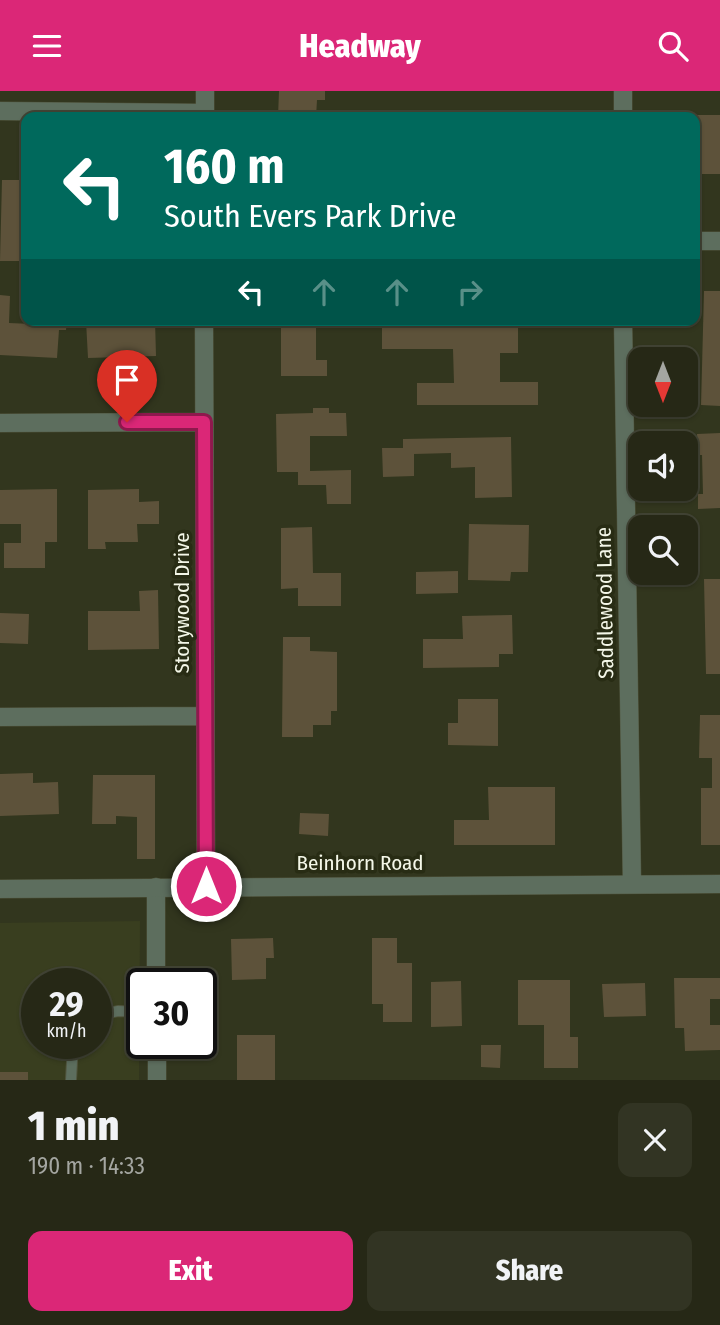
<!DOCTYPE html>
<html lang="en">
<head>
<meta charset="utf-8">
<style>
	:root { --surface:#262816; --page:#323423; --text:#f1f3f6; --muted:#a4a6a1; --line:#424435; --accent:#db2777 }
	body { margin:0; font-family:"Fira Sans Condensed",sans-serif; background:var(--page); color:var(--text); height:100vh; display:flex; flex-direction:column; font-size:26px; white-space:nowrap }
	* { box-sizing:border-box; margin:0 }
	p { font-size:23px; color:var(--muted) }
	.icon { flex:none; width:38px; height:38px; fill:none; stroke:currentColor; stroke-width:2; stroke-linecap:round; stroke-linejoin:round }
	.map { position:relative; height:989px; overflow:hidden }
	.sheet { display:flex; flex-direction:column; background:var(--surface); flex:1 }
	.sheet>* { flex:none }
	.guide { position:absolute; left:21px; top:21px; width:679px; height:214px; border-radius:14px; box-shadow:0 2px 5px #0004,0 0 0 2px var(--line); background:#00695c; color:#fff; overflow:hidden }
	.needle { width:46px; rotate:180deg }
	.fabs { position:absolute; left:628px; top:256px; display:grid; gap:14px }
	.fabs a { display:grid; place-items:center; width:70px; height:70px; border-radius:14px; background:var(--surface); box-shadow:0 2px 5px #0004,0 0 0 2px var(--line); font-size:35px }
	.speed { position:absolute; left:21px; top:877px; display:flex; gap:14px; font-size:35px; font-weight:700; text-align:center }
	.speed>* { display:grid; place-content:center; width:91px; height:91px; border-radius:50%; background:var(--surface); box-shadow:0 2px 5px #0004,0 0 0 2px var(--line); line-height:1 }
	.speed small { font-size:18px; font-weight:400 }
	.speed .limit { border:4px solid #111; border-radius:10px; background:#fff; color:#111 }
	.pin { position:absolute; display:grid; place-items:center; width:60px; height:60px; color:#fff; margin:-72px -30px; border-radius:50% 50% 50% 0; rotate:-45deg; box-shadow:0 0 7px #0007 }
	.pin .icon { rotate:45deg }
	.me { position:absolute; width:77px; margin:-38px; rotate:0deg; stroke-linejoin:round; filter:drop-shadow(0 0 5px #0008) }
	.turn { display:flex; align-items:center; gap:24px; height:147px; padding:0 28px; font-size:32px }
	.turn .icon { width:91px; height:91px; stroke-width:2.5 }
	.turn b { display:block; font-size:49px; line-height:60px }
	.lanes { display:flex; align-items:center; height:66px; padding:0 28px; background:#0003; justify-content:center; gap:35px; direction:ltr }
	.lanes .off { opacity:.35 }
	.round { display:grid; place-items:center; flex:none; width:74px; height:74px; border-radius:14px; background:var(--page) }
	.summary { display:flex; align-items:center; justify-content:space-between; height:119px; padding:0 28px }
	h1 { font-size:42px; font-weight:800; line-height:52px }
	.action { display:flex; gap:14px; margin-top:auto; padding:14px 28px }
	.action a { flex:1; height:80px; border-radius:14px; background:var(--accent); color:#fff; font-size:28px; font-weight:800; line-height:80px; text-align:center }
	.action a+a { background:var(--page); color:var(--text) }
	header { display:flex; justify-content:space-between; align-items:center; height:91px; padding:0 28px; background:var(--accent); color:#fff; font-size:32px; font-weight:800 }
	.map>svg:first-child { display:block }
	.built { fill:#393e1f; fill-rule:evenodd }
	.building { fill:#5d523a }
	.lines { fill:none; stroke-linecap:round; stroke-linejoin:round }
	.service-casing { stroke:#51553e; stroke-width:12 }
	.minor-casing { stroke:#51553e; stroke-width:19 }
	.tertiary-casing { stroke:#51553e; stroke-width:19 }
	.service { stroke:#5d6e5e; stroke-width:10 }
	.minor { stroke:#5d6e5e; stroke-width:18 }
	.tertiary { stroke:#5d6e5e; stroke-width:18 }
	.route-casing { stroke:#8e194d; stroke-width:18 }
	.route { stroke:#db2777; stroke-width:12 }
	.labels { text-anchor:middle; stroke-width:7; stroke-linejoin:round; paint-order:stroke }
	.street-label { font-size:21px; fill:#f4f7e8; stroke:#282c14 }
</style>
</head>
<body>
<header><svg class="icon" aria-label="menu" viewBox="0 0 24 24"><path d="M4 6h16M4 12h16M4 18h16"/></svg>Headway<svg class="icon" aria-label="search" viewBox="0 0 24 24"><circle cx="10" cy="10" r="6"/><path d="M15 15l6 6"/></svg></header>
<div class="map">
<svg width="720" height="989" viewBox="0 0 720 989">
	<rect width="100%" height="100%" fill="#32361e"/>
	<path class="built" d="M 140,830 L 139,989 L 0,989 L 0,832 ZM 37,892 L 96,892 L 96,952 L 37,952 Z"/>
	<path class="building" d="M 279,0 L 325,0 L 325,9 L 317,9 L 316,26 L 278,26 Z
		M 695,24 L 720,24 L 720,83 L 695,83 Z
		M 2,89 L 26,89 L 26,170 L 0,170 Z
		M 704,200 L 720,200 L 720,315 L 701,314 Z
		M 0,204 L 10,205 L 9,232 L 32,233 L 33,229 L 67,229 L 66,239 L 59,239 L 57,267 L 0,264 Z
		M 155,229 L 156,265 L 88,267 L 86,230 Z
		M 281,229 L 316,229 L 316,269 L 327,269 L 327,285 L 281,285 Z
		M 382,229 L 518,229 L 518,262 L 500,262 L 500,291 L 538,291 L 538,314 L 417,314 L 417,292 L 454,292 L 453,258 L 382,258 Z
		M 313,317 L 329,317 L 329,322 L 346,322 L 347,345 L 310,345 L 310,380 L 351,379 L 351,413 L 327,413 L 326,394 L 298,394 L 298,381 L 277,381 L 276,323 L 313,322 Z
		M 720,342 L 720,417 L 698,418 L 698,403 L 703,403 L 702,364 L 698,364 L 697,343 Z
		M 511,346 L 512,406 L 475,407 L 475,376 L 451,377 L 451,362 L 414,363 L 414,385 L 383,386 L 382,357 L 403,357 L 403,348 Z
		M 57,398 L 57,451 L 45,451 L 45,477 L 4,477 L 4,452 L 21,452 L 21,433 L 0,433 L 0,399 Z
		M 139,398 L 139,411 L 159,410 L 159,433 L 137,433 L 138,451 L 105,451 L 106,458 L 88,458 L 88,399 Z
		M 469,433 L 529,434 L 528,481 L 511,481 L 510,490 L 468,489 Z
		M 312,436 L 313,482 L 341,482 L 341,515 L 298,515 L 298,497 L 281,498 L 281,437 Z
		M 458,480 L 458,502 L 416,503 L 416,481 Z
		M 704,488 L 720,488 L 720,583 L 706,583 Z
		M 158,499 L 159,558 L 88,559 L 88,520 L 140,520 L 139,500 Z
		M 0,522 L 29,523 L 28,553 L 0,552 Z
		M 512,524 L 513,563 L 499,563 L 499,576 L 423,577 L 423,548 L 463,548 L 462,525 Z
		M 283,546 L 310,546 L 310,560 L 337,561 L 337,620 L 331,620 L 331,634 L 313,634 L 313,646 L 282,646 Z
		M 458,608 L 498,608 L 498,655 L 448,654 L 448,632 L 458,632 Z
		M 700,624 L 720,624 L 720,754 L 701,754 L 701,697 L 712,697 L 712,667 L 699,667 Z
		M 33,682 L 33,692 L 58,691 L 59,723 L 0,725 L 0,683 Z
		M 93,684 L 155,684 L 155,768 L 137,768 L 137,726 L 116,725 L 116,733 L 92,733 Z
		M 488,696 L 555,696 L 555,754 L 454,754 L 454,729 L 489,729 Z
		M 300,722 L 329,723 L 328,745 L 299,743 Z
		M 273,847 L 274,867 L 266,867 L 266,888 L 232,889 L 231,848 Z
		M 372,847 L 397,847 L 397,872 L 412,872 L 412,931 L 383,931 L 383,913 L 372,913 Z
		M 674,887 L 720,887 L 720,908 L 710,908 L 710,934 L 720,934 L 720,959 L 685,960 L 684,937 L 675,937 Z
		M 518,889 L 570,889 L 570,946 L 578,946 L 578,977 L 544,977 L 544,934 L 518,934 Z
		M 461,890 L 462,935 L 431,936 L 431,891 Z
		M 645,892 L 646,925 L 604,926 L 602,893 Z
		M 237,944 L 275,944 L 275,989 L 237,989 Z
		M 481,954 L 501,954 L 500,977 L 481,976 Z
		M 0,981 L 28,981 L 28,989 L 0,989 Z"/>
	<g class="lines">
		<g class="service-casing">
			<path id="service" d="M 96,925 L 118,920 L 142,921
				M 71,989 L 73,952"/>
		</g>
		<g class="minor-casing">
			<path id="minor" d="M 205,0 L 205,26
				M 0,20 L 205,22
				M 695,150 L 720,150
				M 204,229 L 206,795
				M 0,332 L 204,331
				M 0,626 L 205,625
				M 156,796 L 156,892
				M 157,952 L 157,989"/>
		</g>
		<g class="tertiary-casing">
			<path id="tertiary" d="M 623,26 L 623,0
				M 623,229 L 632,793
				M 0,798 L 720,793"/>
		</g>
		<use href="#service" class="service"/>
		<use href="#minor" class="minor"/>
		<use href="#tertiary" class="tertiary"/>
	</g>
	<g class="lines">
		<g class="route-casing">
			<path id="route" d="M 127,331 L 204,331 L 206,795"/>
		</g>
		<use href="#route" class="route"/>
	</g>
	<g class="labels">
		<g class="street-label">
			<text transform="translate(182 512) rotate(-90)" y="7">Storywood Drive</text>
			<text transform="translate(605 512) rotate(-91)" y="7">Saddlewood Lane</text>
			<text x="360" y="779">Beinhorn Road</text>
		</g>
	</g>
</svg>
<div class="fabs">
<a><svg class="needle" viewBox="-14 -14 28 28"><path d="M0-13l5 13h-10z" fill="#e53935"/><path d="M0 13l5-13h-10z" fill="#a4a6a1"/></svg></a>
<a><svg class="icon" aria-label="sound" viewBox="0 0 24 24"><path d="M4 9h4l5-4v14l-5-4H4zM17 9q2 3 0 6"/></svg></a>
<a><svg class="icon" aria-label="search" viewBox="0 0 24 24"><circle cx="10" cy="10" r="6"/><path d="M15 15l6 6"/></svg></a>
</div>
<div class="speed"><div>29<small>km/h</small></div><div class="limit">30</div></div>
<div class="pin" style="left:127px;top:331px;background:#d93025"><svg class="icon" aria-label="arrive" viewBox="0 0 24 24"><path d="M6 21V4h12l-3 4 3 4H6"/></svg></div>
<svg class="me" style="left:206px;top:795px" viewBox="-20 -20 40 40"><circle r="17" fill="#db2777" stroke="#fff" stroke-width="3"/><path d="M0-11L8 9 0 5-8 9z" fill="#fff"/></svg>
<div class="guide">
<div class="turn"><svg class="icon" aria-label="left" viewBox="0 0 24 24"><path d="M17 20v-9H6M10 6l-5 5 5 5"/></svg><div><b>160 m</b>South Evers Park Drive</div></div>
<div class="lanes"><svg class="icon" aria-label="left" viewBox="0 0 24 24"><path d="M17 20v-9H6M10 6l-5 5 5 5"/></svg><svg class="icon off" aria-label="ahead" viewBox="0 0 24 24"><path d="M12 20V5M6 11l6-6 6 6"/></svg><svg class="icon off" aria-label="ahead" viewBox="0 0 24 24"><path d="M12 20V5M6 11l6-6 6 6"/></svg><svg class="icon off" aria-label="right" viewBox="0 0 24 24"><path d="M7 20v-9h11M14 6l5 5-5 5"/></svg></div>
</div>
</div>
<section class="sheet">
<div class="summary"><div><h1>1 min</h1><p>190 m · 14:33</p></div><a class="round"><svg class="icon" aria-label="close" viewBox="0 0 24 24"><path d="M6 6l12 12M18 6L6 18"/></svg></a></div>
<div class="action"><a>Exit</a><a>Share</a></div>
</section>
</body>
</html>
